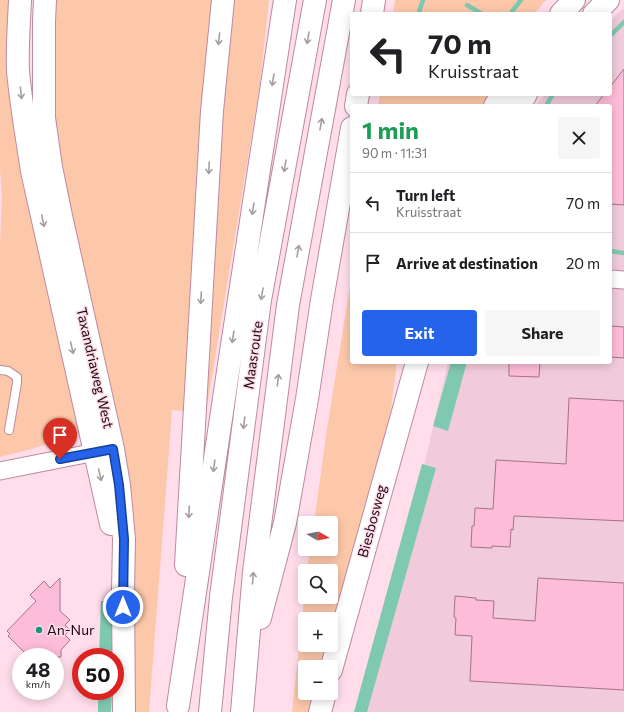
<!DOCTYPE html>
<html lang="en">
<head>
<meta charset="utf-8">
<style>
	:root { --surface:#fff; --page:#f6f6f6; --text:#202124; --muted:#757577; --line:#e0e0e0; --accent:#2563eb }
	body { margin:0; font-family:Commissioner,sans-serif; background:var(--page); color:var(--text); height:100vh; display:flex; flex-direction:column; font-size:15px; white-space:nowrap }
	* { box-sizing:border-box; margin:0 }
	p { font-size:13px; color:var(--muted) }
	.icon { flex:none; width:22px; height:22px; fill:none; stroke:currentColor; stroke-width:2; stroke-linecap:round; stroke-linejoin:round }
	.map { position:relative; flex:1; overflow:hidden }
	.sheet { position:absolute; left:350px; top:104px; width:262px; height:260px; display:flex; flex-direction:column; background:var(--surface); border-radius:4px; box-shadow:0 2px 10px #0003 }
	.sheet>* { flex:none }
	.banner { position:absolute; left:350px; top:12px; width:262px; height:84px; border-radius:4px; box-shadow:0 2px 10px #0003; background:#fff; color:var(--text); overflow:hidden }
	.needle { width:26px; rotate:99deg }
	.fabs { position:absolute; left:298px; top:516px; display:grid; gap:8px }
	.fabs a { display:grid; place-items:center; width:40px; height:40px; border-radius:4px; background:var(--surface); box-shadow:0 2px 10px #0003; font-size:20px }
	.speed { position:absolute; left:12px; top:648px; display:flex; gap:8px; font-size:20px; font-weight:700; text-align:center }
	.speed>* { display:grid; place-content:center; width:52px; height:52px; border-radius:50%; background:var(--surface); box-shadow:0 2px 10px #0003; line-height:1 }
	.speed small { font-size:10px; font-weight:400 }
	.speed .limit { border:6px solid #d22; background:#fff; color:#111 }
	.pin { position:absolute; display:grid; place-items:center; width:34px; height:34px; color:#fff; margin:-41px -17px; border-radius:50% 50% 50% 0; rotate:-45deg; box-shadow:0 0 4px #0007 }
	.pin .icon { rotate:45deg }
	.me { position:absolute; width:44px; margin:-22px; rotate:0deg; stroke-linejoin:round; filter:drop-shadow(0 0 3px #0008) }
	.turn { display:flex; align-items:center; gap:14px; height:84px; padding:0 12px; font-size:18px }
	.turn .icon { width:52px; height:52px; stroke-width:2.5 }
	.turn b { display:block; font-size:28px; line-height:34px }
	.round { display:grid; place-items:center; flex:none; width:42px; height:42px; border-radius:4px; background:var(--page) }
	.summary { display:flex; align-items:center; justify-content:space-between; height:68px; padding:0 12px }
	h1 { font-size:24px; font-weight:700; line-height:30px; color:#1e9e55 }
	.cta { display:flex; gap:8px; margin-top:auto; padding:8px 12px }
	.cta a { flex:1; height:46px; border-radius:4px; background:var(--accent); color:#fff; font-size:16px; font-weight:700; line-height:46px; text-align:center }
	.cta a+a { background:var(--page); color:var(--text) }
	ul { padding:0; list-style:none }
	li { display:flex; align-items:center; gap:12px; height:60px; padding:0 12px; border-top:1px solid var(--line) }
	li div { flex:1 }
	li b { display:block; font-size:15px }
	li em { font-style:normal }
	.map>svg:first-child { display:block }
	.built { fill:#f1cbdb }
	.green { fill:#fdc8aa }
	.water { fill:#7fc9b1 }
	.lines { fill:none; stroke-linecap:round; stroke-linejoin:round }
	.stream { stroke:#7fc9b1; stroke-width:4.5 }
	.building { fill:#fdbcd7; stroke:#a57288 }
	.lane-casing { stroke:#bd899f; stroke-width:10 }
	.street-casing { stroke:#bd899f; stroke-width:19 }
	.secondary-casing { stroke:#bd899f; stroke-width:24 }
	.highway-casing { stroke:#bd899f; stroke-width:24 }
	.lane { stroke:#fff; stroke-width:8 }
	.street { stroke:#fff; stroke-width:17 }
	.secondary { stroke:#fff; stroke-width:22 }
	.highway { stroke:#fff; stroke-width:22 }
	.oneway { stroke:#a59da1 }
	.route-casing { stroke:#184099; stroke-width:10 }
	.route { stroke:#2563eb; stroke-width:7 }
	.poi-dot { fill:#1f9376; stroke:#ffddeb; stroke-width:1.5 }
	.labels { text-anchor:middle; stroke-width:3; stroke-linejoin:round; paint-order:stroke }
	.street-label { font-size:14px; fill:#1d0a13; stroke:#ffddeb }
	.poi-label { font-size:14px; fill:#1d0a13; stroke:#ffddeb; text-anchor:start }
</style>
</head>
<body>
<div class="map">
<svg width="624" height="712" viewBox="0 0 624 712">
	<rect width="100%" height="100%" fill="#ffddeb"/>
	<path class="built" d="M 624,9 L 624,712 L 362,712 L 413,514 L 448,362 L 610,362 L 610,106 L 535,106 L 546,94 L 610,94 L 610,22 L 618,13 Z"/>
	<path class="green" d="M 0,0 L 14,0 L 48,296 L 82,432 L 32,449 L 0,457 L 0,242 L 2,197 L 0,170 Z
		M 56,0 L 269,0 L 260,84 L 206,413 L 172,410 L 149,712 L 134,712 L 135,594 L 126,492 L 50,111 Z
		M 395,0 L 546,0 L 534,14 L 393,14 Z
		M 380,94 L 488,94 L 482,106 L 378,106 Z
		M 352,273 L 352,362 L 397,362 L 388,431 L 331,630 L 331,619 L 305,619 L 305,645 L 327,645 L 320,667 L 305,667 L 305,693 L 314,693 L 310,712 L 292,712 L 305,591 L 305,597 L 331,597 L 331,571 L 307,571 L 310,549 L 331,549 L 331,523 L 314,523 L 327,429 Z"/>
	<path class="water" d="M 451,362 L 467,362 L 448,431 L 433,426 Z
		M 422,464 L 436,468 L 367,712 L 354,712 Z
		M 101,601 L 116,601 L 114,657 L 99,657 Z
		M 98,691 L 112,691 L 111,712 L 98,712 Z"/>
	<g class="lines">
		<path class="stream" d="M 467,5 L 482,14
			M 419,12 L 423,0
			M 510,14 L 521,0
			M 610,36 L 624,22
			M 546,106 L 553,94
			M 610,251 L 624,253"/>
	</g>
	<path class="building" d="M 624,69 L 624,205 L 610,204 L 610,106 L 595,106 L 604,94 L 610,94 L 610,87 Z
		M 610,326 L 624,327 L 624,358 L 610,357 Z
		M 509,362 L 540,362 L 539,377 L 509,376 Z
		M 569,398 L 624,401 L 624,521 L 514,516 L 513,530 L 511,529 L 510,547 L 492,546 L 492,548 L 471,547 L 472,526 L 474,526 L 475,508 L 493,509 L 496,460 L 566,464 Z
		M 60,578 L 60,611 L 70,620 L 65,625 L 70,630 L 65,635 L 70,640 L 61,650 L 61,657 L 29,657 L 8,636 L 10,634 L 7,631 L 36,601 L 30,595 L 44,581 L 50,588 Z
		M 538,578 L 624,583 L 624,690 L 470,681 L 472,636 L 455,635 L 456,618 L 454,617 L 455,596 L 476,598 L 476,600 L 494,601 L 493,618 L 535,621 Z"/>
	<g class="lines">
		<g class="lane-casing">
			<path id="lane" d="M 0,370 L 8,371 L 17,377 L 17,383 L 9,430"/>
		</g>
		<g class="street-casing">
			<path id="street" d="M 610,279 L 624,280
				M 0,471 L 106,450"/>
		</g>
		<g class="secondary-casing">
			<path id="secondary" d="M 20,0 C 19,23 17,47 18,71 C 21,104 27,138 32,171 L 111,524
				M 45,0 L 44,21 L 44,118 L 51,167 L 61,216 L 113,449 L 119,485 L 124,539 L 123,592 L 124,712
				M 561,14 L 574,0
				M 594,14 L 608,0
				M 495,106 L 502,94
				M 519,106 L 526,94
				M 331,670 L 417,362
				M 320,712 L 325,693"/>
		</g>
		<g class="highway-casing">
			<path id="highway" d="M 372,14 L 374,0
				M 356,106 L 358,94
				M 186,565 L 212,111 L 223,0
				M 260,618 L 285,523 L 307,399 L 322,300 L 352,128
				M 178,706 L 229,365 L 285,0
				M 210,712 L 221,597 L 260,300 L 315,0
				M 242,712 L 254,572 L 288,305 L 344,0"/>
		</g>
		<use href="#lane" class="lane"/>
		<use href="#street" class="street"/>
		<use href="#secondary" class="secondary"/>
		<use href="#highway" class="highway"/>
	</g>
	<defs><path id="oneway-shaft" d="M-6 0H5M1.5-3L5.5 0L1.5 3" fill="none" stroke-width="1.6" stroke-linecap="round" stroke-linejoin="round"/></defs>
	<g class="oneway">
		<use href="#oneway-shaft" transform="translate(308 38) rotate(100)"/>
		<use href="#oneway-shaft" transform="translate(219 39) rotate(96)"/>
		<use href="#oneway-shaft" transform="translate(273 80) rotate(99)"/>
		<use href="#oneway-shaft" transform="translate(21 93) rotate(84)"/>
		<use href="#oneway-shaft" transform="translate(321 124) rotate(-80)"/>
		<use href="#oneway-shaft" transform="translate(285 166) rotate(100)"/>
		<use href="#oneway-shaft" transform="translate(209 168) rotate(93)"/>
		<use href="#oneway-shaft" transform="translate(253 209) rotate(99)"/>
		<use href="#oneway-shaft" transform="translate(43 221) rotate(78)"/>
		<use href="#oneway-shaft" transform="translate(298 251) rotate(-80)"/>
		<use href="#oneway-shaft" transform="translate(262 294) rotate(100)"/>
		<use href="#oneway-shaft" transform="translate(201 298) rotate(93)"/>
		<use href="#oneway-shaft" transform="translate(233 337) rotate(99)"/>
		<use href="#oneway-shaft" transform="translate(72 348) rotate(77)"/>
		<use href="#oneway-shaft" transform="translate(278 380) rotate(-83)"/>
		<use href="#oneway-shaft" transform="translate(244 423) rotate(98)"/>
		<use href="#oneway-shaft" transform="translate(214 466) rotate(98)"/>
		<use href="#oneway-shaft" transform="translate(100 475) rotate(77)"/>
		<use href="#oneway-shaft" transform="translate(189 512) rotate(93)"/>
		<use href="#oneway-shaft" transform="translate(253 578) rotate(-85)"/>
	</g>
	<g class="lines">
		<g class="route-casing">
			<path id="route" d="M 60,459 L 113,449 L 119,485 L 124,539 L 123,607"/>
		</g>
		<use href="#route" class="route"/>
	</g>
	<circle class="poi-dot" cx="39" cy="630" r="4"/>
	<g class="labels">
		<g class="street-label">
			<text transform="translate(253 355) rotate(-82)" y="5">Maasroute</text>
			<text transform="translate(95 368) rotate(77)" y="5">Taxandriaweg West</text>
			<text transform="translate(372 521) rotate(-75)" y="5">Biesbosweg</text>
		</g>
		<g class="poi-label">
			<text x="47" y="635">An-Nur</text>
		</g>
	</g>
</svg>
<div class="fabs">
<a><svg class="needle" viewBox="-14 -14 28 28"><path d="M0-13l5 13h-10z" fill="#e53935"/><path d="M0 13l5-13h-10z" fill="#757577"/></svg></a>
<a><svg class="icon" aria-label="search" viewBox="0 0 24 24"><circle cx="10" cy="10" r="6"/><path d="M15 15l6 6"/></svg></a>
<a>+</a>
<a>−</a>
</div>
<div class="speed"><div>48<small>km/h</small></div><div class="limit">50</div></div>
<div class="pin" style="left:60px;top:459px;background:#d93025"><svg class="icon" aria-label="arrive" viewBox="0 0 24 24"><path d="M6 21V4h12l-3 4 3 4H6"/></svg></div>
<svg class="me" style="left:123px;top:607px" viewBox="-20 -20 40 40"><circle r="17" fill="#2563eb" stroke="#fff" stroke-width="3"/><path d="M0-11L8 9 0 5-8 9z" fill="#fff"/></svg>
<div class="banner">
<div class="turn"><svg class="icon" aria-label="left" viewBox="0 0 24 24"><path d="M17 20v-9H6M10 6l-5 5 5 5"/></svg><div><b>70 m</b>Kruisstraat</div></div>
</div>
<section class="sheet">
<div class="summary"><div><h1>1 min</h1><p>90 m · 11:31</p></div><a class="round"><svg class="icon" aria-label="close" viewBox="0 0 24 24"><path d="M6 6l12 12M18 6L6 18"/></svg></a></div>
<ul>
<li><svg class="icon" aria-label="left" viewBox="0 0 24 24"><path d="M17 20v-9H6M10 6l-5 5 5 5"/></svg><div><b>Turn left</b><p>Kruisstraat</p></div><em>70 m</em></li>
<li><svg class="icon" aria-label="arrive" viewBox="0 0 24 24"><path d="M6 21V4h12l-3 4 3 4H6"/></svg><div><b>Arrive at destination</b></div><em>20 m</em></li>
</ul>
<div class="cta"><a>Exit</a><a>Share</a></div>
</section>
</div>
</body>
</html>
